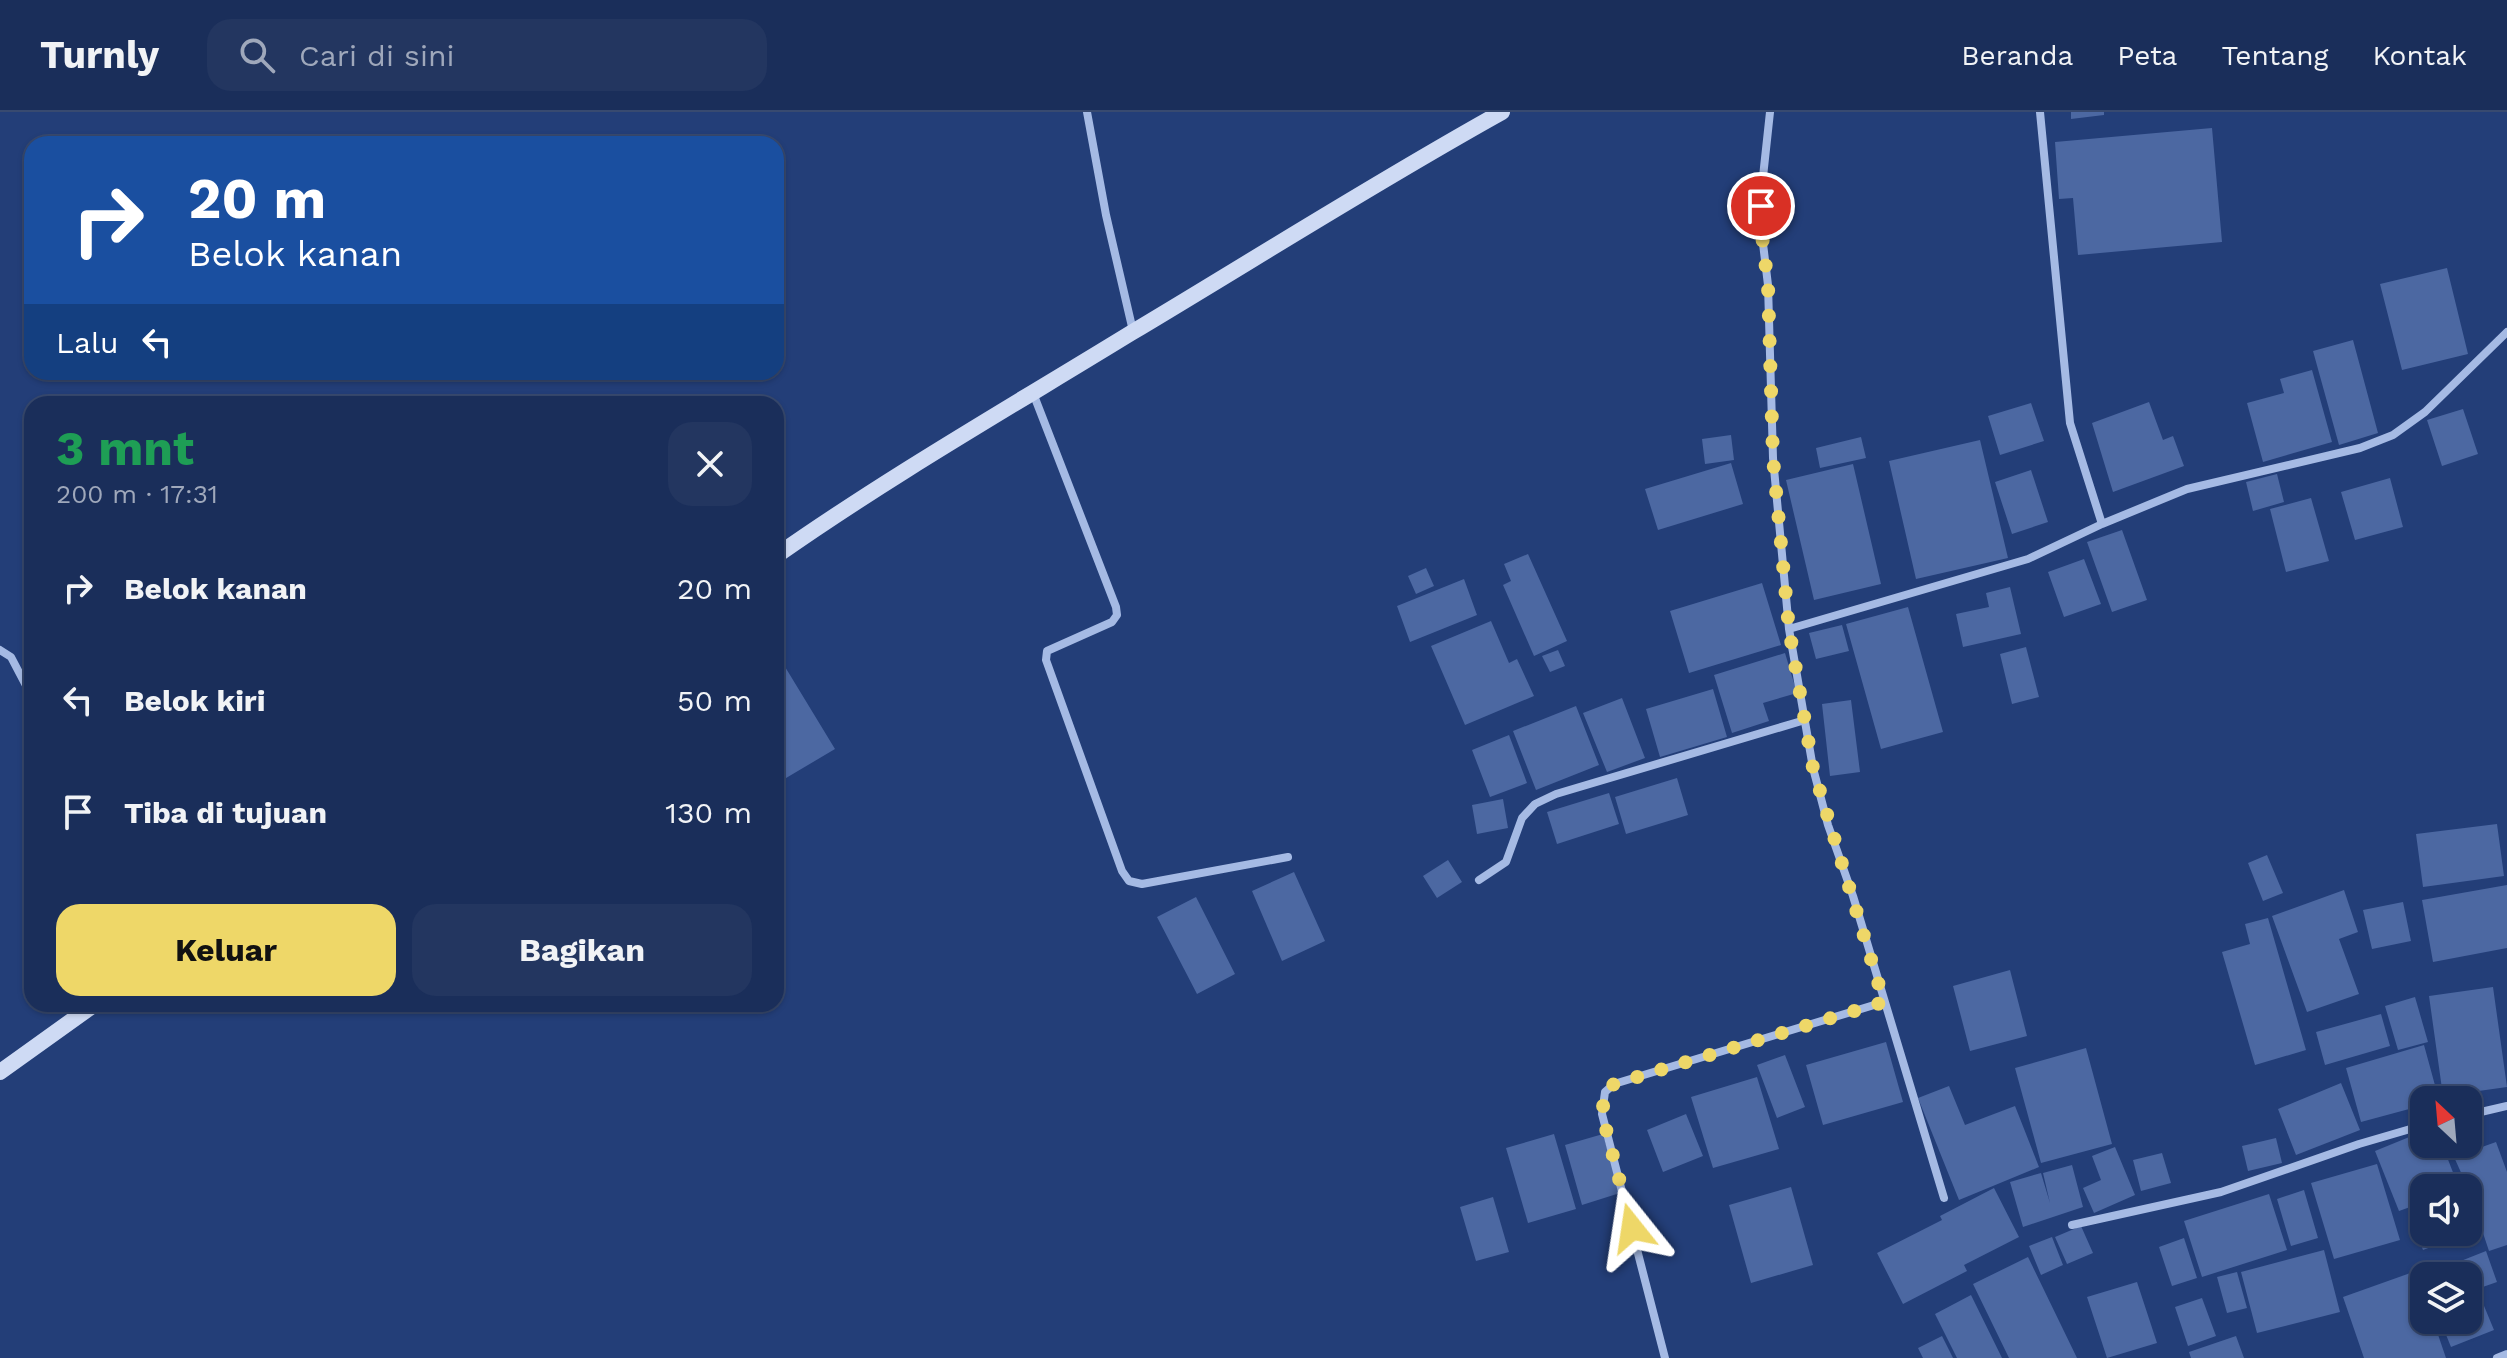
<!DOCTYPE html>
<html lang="id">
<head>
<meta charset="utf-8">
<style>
	:root { --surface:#1a2e5a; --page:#233660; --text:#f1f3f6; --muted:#9fa8bb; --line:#384a70; --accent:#eed768 }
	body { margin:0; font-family:"Work Sans",sans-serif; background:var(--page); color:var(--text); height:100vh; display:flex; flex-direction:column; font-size:30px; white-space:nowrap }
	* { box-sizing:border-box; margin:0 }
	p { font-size:26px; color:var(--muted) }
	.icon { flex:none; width:44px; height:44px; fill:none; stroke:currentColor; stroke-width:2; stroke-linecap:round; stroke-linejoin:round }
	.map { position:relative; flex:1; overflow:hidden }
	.sheet { position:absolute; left:24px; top:284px; width:760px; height:616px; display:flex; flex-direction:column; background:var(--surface); border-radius:24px; box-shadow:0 2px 6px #0004,0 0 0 2px var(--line) }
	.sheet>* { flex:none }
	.guide { position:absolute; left:24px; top:24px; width:760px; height:244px; border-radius:24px; box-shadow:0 2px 6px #0004,0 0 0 2px var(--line); background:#1a4fa0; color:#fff; overflow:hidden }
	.needle { width:52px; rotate:334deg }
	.buttons { position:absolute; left:2410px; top:974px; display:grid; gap:16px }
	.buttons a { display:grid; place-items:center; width:72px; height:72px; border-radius:16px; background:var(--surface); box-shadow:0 2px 6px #0004,0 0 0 2px var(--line); font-size:40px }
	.pin { position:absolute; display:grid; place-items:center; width:68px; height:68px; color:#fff; margin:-34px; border:4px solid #fff; border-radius:50%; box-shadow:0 2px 8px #0007 }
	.me { position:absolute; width:88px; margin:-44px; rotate:345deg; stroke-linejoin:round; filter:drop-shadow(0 0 6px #0008) }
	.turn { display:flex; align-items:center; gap:28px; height:168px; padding:0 32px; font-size:36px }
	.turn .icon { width:104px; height:104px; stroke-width:2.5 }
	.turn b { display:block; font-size:56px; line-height:68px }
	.then { display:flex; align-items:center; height:76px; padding:0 32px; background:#0003; gap:16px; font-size:30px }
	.round { display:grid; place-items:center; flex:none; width:84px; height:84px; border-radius:24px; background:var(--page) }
	.overview { display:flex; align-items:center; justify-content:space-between; height:136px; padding:0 32px }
	h1 { font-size:48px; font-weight:700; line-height:60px; color:#1e9e55 }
	.button { display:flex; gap:16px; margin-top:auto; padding:16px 32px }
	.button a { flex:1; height:92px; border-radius:24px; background:var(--accent); color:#111; font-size:32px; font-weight:700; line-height:92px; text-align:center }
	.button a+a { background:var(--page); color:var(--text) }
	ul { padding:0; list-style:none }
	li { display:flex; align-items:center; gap:24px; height:112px; padding:0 32px }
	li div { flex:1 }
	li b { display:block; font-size:30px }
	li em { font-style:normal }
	header { display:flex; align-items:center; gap:48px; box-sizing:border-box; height:112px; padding:0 40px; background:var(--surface); border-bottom:2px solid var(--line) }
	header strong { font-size:38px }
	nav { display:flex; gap:44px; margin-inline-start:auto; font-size:28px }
	.search { width:560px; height:72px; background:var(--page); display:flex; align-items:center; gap:20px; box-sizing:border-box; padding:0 28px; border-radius:24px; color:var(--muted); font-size:30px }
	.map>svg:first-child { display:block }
	.building { fill:#4c68a2 }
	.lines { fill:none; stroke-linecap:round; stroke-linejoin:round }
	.street { stroke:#a5bae4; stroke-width:8 }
	.secondary { stroke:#cedaf4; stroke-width:16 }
	.route { stroke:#eed768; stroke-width:14; stroke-dasharray:0 25.2 }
</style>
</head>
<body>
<header>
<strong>Turnly</strong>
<div class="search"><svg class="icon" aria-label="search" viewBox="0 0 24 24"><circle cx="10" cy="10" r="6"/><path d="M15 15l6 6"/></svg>Cari di sini</div>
<nav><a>Beranda</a><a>Peta</a><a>Tentang</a><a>Kontak</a></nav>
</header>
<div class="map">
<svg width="2507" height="1246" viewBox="0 0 2507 1246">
	<rect width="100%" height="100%" fill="#233e78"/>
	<path class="building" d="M 2071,0 L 2104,0 L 2104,3 L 2071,7 Z
		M 2212,16 L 2222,130 L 2078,143 L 2073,86 L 2059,87 L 2055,30 Z
		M 2447,156 L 2468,242 L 2402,258 L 2380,172 Z
		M 2353,228 L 2378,321 L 2339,333 L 2313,239 Z
		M 2312,258 L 2332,330 L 2263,350 L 2247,291 L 2284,281 L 2280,267 Z
		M 2149,290 L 2163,328 L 2173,324 L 2184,354 L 2113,380 L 2092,311 Z
		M 2031,291 L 2044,329 L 2000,343 L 1988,304 Z
		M 2463,297 L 2478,342 L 2442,354 L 2427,308 Z
		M 1731,323 L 1734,348 L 1705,352 L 1702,327 Z
		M 1861,325 L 1866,346 L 1820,356 L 1816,336 Z
		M 1980,328 L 2008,446 L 1916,467 L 1889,349 Z
		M 1731,351 L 1743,392 L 1658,418 L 1645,377 Z
		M 1853,352 L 1881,472 L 1814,488 L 1786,368 Z
		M 2031,358 L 2048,410 L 2012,422 L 1995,370 Z
		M 2277,362 L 2284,390 L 2253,399 L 2246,370 Z
		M 2390,366 L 2403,415 L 2355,428 L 2341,380 Z
		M 2311,386 L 2329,449 L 2286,460 L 2270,397 Z
		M 2122,418 L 2147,488 L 2112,500 L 2087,430 Z
		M 1528,442 L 1567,529 L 1534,544 L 1503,473 L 1511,469 L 1504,452 Z
		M 2084,447 L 2101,492 L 2064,505 L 2048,460 Z
		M 1426,456 L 1434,474 L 1416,482 L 1408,464 Z
		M 1464,467 L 1477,503 L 1410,530 L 1397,494 Z
		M 1762,471 L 1781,533 L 1689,561 L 1670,499 Z
		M 2010,475 L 2021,522 L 1963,535 L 1956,502 L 1989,495 L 1986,481 Z
		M 1908,495 L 1943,620 L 1881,637 L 1846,512 Z
		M 1491,509 L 1509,551 L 1517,547 L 1534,584 L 1465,613 L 1431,534 Z
		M 1842,513 L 1849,539 L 1816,547 L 1809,521 Z
		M 2026,535 L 2039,585 L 2012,592 L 2000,542 Z
		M 1558,538 L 1565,554 L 1550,560 L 1542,544 Z
		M 776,540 L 835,637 L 781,669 L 776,661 Z
		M 1785,541 L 1797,581 L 1763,591 L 1769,609 L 1732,621 L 1714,563 Z
		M 1713,577 L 1727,625 L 1660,645 L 1646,597 Z
		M 1622,586 L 1645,646 L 1607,660 L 1583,601 Z
		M 1851,588 L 1860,660 L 1830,664 L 1822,592 Z
		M 1576,594 L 1599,653 L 1536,678 L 1513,619 Z
		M 1509,623 L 1527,671 L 1490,685 L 1472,638 Z
		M 1677,666 L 1688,703 L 1626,722 L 1615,685 Z
		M 1609,681 L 1619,712 L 1557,732 L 1547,700 Z
		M 1503,687 L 1508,716 L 1477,722 L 1472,693 Z
		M 2497,712 L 2504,764 L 2423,775 L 2416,722 Z
		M 2267,743 L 2283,781 L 2263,789 L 2248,751 Z
		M 1448,748 L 1462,770 L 1437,786 L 1423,764 Z
		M 1294,760 L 1325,829 L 1282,849 L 1252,779 Z
		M 2507,773 L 2507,836 L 2433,850 L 2422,788 Z
		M 2344,778 L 2358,820 L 2339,827 L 2359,882 L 2307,900 L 2272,804 Z
		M 1196,785 L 1235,862 L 1197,882 L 1157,805 Z
		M 2403,790 L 2411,829 L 2372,837 L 2363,798 Z
		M 2268,806 L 2306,938 L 2255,953 L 2222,840 L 2250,832 L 2245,812 Z
		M 2010,858 L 2027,924 L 1970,939 L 1953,874 Z
		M 2493,875 L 2507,975 L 2443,984 L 2429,884 Z
		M 2415,885 L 2428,930 L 2398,938 L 2385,894 Z
		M 2381,902 L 2390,934 L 2325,953 L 2316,920 Z
		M 1886,930 L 1903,990 L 1823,1013 L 1806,953 Z
		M 2424,933 L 2439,988 L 2424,988 L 2424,993 L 2361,1010 L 2346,956 Z
		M 2086,936 L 2112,1032 L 2041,1051 L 2015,956 Z
		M 1785,943 L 1805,995 L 1777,1006 L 1757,953 Z
		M 1757,965 L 1779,1037 L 1713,1056 L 1691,985 Z
		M 2341,971 L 2360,1018 L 2296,1043 L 2278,997 Z
		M 1949,974 L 1965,1013 L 2015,994 L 2039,1055 L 1959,1088 L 1918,986 Z
		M 1686,1002 L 1703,1044 L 1663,1060 L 1647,1018 Z
		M 2424,1019 L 2424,1032 L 2442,1032 L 2459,1076 L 2424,1076 L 2424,1090 L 2399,1099 L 2375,1039 Z
		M 1554,1022 L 1576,1097 L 1528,1111 L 1506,1036 Z
		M 1603,1022 L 1620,1081 L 1582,1093 L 1565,1033 Z
		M 2276,1026 L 2282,1051 L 2248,1059 L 2242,1034 Z
		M 2496,1030 L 2507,1060 L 2507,1133 L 2489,1139 L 2468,1076 L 2454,1045 Z
		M 2115,1035 L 2135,1083 L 2094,1101 L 2083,1076 L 2101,1068 L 2092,1044 Z
		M 2162,1041 L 2171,1071 L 2141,1079 L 2133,1048 Z
		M 2377,1052 L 2400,1128 L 2334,1147 L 2311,1071 Z
		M 2072,1053 L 2083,1095 L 2023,1115 L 2010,1070 L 2041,1061 L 2050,1091 L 2043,1061 Z
		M 1791,1075 L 1813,1153 L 1751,1171 L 1729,1093 Z
		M 1994,1076 L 2019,1125 L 1964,1153 L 1967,1159 L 1903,1192 L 1877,1141 L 1942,1108 L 1940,1104 Z
		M 2304,1078 L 2318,1126 L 2291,1134 L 2277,1087 Z
		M 2269,1082 L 2287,1138 L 2202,1165 L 2184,1109 Z
		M 1493,1085 L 1509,1140 L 1476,1149 L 1460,1095 Z
		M 2424,1095 L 2424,1120 L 2470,1120 L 2423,1138 L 2409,1101 Z
		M 2081,1114 L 2093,1141 L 2067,1152 L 2055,1125 Z
		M 2052,1125 L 2063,1153 L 2041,1163 L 2029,1134 Z
		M 2184,1126 L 2197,1166 L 2172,1174 L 2159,1135 Z
		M 2324,1138 L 2340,1200 L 2257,1221 L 2241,1160 Z
		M 2486,1139 L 2497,1170 L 2477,1177 L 2494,1218 L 2451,1235 L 2440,1208 L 2468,1208 L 2468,1164 L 2423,1164 Z
		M 2028,1145 L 2077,1246 L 2009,1246 L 1973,1172 Z
		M 2416,1159 L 2424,1182 L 2424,1208 L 2433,1208 L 2446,1246 L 2364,1246 L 2343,1185 Z
		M 2237,1160 L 2247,1196 L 2227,1201 L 2217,1165 Z
		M 2137,1170 L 2157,1231 L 2107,1246 L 2087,1185 Z
		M 1971,1183 L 2002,1246 L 1957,1246 L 1935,1202 Z
		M 2202,1186 L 2216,1224 L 2188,1234 L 2175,1195 Z
		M 1942,1224 L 1953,1246 L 1923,1246 L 1918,1236 Z
		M 2236,1224 L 2244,1246 L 2191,1246 L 2189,1240 Z"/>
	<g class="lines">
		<path class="street" d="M 1087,0 L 1106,103 L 1133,219
			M 1770,0 L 1762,74 L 1761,115 L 1768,173 L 1773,346 L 1789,517 L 1813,656 L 1828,713 L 1853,784 L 1944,1086
			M 2040,0 L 2070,311 L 2102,412
			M 1033,281 L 1116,495 L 1117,503 L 1112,510 L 1047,539 L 1046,548 L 1122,759 L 1129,769 L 1142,772 L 1288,745
			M 1789,517 L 2028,447 L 2102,412 L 2187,377 L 2360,336 L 2393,323 L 2425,300 L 2507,220
			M 0,538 L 11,545 L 32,585
			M 1479,768 L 1506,750 L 1522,706 L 1535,692 L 1556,682 L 1805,608
			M 2468,1003 L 2507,994
			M 2072,1113 L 2221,1080 L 2359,1032 L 2424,1013
			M 1665,1246 L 1602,1002 L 1605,980 L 1614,972 L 1884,890
			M 2497,1246 L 2507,1242"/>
		<path class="secondary" d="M 776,444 C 890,364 1012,294 1131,221 C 1255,147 1376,70 1502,0
			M 0,960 L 95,892"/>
	</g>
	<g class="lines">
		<path class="route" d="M 1632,1116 L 1602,1002 L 1605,980 L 1614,972 L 1884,890 L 1813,656 L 1789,517 L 1773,346 L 1768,173 L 1761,115 L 1761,94"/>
	</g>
</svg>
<div class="buttons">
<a><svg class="needle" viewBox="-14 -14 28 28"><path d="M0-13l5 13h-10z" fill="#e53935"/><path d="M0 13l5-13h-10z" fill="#9fa8bb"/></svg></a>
<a><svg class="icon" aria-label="sound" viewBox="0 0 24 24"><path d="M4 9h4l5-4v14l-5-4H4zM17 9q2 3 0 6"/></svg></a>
<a><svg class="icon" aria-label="layers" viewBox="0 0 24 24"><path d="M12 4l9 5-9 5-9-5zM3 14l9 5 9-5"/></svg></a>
</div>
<div class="pin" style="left:1761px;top:94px;background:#d93025"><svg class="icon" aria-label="arrive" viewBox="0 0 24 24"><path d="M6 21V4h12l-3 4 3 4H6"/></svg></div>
<svg class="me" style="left:1632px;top:1116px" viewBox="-20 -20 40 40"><path d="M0-17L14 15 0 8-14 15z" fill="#eed768" stroke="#fff" stroke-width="4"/></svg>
<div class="guide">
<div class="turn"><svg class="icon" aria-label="right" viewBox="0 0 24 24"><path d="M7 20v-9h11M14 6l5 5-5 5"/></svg><div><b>20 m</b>Belok kanan</div></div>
<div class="then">Lalu<svg class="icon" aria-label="left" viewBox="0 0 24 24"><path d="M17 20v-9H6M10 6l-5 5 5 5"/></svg></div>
</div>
<section class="sheet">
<div class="overview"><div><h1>3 mnt</h1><p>200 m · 17:31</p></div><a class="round"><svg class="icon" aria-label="close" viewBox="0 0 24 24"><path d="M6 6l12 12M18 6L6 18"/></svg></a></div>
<ul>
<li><svg class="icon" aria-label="right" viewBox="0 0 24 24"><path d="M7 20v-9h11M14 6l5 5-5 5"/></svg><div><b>Belok kanan</b></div><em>20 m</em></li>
<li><svg class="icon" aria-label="left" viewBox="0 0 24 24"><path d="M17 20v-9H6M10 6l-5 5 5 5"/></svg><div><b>Belok kiri</b></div><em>50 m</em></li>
<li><svg class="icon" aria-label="arrive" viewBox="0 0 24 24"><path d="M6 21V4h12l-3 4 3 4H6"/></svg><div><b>Tiba di tujuan</b></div><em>130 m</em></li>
</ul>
<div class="button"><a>Keluar</a><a>Bagikan</a></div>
</section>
</div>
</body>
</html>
